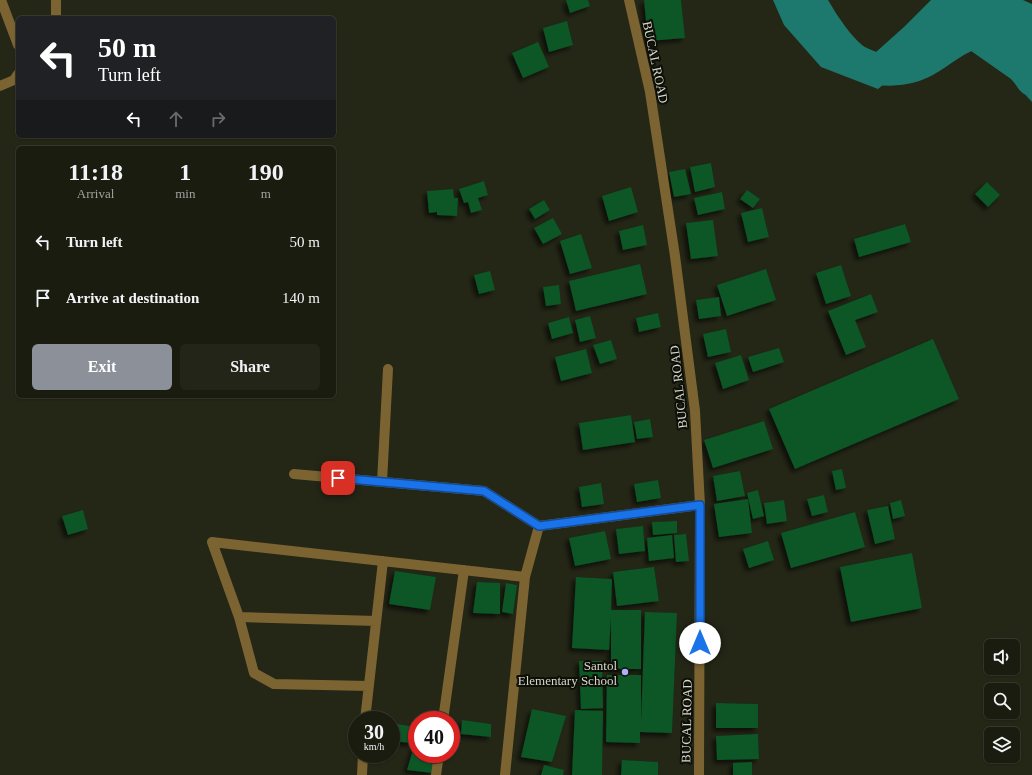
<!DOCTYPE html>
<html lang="en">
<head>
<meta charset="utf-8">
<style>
	:root { --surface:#1b1c10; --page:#242519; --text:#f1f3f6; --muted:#a0a19f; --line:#393a30; --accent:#8c9099 }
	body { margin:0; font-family:Georgia,serif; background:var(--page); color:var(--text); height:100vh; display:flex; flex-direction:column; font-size:15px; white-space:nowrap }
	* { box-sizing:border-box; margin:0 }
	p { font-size:13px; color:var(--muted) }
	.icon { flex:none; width:22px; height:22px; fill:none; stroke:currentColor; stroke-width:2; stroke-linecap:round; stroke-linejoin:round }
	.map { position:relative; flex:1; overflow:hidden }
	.panel { position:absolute; left:16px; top:146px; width:320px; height:252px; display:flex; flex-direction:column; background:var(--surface); border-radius:6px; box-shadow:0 1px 3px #0004,0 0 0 1px var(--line) }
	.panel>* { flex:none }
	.banner { position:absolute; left:16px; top:16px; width:320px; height:122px; border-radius:6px; box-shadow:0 1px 3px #0004,0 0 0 1px var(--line); background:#202124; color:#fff; overflow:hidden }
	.fabs { position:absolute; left:984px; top:639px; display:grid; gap:8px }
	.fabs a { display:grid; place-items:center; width:36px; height:36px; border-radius:6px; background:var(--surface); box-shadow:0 1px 3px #0004,0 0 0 1px var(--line); font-size:20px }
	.speed { position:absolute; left:348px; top:711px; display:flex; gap:8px; font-size:20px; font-weight:700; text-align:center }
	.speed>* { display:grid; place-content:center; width:52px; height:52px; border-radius:50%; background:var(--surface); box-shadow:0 1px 3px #0004,0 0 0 1px var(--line); line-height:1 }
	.speed small { font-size:10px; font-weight:400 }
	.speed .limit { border:6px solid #d22; background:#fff; color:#111 }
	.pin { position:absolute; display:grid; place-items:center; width:34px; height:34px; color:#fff; margin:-17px; border-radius:8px; box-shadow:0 2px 6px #0006 }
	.me { position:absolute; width:44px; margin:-22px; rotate:0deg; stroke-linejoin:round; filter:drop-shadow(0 0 3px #0008) }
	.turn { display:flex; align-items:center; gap:14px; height:84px; padding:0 16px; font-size:18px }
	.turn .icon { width:52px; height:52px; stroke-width:2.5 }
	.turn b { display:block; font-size:28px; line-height:34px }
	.lanes { display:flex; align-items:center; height:38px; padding:0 16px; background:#0003; justify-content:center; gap:20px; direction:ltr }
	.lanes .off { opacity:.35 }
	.eta { display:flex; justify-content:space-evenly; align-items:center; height:68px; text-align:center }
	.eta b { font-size:24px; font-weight:600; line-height:28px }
	.button { display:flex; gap:8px; margin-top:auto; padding:8px 16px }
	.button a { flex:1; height:46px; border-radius:6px; background:var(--accent); color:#fff; font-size:16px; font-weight:600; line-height:46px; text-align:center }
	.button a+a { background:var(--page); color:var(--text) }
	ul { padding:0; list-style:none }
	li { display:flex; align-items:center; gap:12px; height:56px; padding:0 16px }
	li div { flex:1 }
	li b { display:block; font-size:15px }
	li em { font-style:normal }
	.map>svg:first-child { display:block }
	.water { fill:#1d796e }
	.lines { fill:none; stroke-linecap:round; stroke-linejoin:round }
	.river { stroke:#1d796e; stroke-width:32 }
	.building { fill:#095625; filter:url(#shadow) }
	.minor { stroke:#7c6332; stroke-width:10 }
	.route-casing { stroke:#114b97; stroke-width:10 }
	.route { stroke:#1a73e8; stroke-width:7 }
	.poi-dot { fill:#adaffb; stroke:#0d0f07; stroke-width:1.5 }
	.labels { text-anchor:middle; stroke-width:4; stroke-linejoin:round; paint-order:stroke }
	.street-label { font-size:13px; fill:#d6d8cd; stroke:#0d0f07 }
	.poi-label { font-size:13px; fill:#d6d8cd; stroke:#0d0f07; text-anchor:end }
</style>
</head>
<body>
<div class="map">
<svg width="1032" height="775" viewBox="0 0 1032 775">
	<defs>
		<filter id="shadow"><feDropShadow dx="-3.5" dy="3.5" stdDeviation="2" flood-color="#0009"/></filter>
	</defs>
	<rect width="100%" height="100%" fill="#242616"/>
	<path class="water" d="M 773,0 L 808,0 L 849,40 L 876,52 L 904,27 L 931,0 L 1023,0 L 1032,4 L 1032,102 L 1011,79 L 964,46 L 921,54 L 878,89 L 821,67 L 784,25 Z"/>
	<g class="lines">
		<path class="river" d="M 810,0 C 820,20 843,56 864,65 C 882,72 904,71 921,63 C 944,53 964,25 992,36 C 994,37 998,38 1000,39 C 1014,49 1022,67 1032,80"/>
	</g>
	<path class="building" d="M 566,0 L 588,0 L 590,6 L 570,13 Z
		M 644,0 L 681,0 L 685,38 L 648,41 Z
		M 567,21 L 573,45 L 549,52 L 543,28 Z
		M 538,42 L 549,67 L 523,78 L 512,53 Z
		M 711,163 L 715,187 L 695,192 L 690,167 Z
		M 685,169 L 691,194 L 674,197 L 669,172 Z
		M 484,181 L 488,195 L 478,198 L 482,210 L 471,213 L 468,202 L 464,203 L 459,189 Z
		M 987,182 L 1000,195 L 988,207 L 975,194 Z
		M 631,187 L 638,212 L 609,221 L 602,196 Z
		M 453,189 L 454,198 L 458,198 L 457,216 L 437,215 L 437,212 L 429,213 L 427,191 Z
		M 747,190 L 760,199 L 753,208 L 740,199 Z
		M 722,192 L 725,209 L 698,215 L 694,198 Z
		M 544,200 L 550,210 L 535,219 L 529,209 Z
		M 762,208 L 769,237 L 748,242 L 741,213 Z
		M 553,218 L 562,234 L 543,244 L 534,228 Z
		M 713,220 L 718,256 L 691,259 L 686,223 Z
		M 905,224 L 911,242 L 859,257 L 854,239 Z
		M 643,225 L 647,245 L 623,250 L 619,231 Z
		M 581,234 L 592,268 L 570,274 L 560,241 Z
		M 640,264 L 647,294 L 576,311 L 569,281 Z
		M 841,265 L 851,296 L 826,304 L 816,273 Z
		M 766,269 L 776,300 L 727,316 L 717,285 Z
		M 490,271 L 495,290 L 479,294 L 474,275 Z
		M 559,285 L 561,304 L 546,306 L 543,287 Z
		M 871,294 L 878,312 L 855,320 L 866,347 L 846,355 L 828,311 Z
		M 719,297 L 721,316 L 699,319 L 696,300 Z
		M 658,313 L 661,327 L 639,332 L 636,318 Z
		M 590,316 L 596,338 L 580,342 L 575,320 Z
		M 569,317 L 573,333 L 552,339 L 548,323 Z
		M 726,329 L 731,352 L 708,357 L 703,334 Z
		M 933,339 L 959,399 L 795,469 L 769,409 Z
		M 611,340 L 617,359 L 600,364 L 593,345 Z
		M 779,348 L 784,362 L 753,372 L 748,357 Z
		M 586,349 L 592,373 L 561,381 L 555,357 Z
		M 741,355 L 749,380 L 723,389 L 715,363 Z
		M 631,415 L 635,442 L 583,450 L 579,423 Z
		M 650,419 L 653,437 L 637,439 L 634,422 Z
		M 764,421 L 773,449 L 713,468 L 704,440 Z
		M 842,469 L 846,488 L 836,490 L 832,471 Z
		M 740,471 L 745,496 L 717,501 L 713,476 Z
		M 658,480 L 661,498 L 637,502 L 634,484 Z
		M 601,483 L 604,504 L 582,507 L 579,487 Z
		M 758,490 L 764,516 L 753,519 L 747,493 Z
		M 824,495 L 828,512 L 812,516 L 807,499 Z
		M 748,499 L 752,533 L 719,537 L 714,504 Z
		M 784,500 L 787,521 L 767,524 L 764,503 Z
		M 901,500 L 905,516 L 893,519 L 890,503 Z
		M 888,506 L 895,539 L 875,544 L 867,510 Z
		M 83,510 L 88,529 L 68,535 L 62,516 Z
		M 855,512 L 865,547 L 791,568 L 781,533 Z
		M 677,521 L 677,533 L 653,535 L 652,522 Z
		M 643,526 L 645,551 L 619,554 L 616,529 Z
		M 605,531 L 611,559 L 575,566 L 569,538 Z
		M 686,534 L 689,561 L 676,562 L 674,535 Z
		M 672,535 L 674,558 L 649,561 L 647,538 Z
		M 768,541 L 774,560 L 749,568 L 743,549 Z
		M 912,553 L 922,608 L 851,622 L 840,567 Z
		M 654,567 L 659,601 L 617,606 L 613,572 Z
		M 395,571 L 436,577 L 430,610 L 389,604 Z
		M 576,577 L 612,579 L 611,610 L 641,610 L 641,669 L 611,669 L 611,617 L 609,650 L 572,648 Z
		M 477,582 L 500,583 L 500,614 L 473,613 Z
		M 506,583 L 517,585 L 513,614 L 502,612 Z
		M 645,612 L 677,613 L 672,733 L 640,732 L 640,743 L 606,742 L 607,675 L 641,675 L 641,723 Z
		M 579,661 L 602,661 L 603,708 L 581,709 Z
		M 716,703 L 758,704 L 758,728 L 716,728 Z
		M 532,709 L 566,716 L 552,762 L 521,757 Z
		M 575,710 L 603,711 L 602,775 L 572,775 Z
		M 462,720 L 491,724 L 491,737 L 461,734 Z
		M 391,723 L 416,727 L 412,743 L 391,741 Z
		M 758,734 L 759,759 L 717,760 L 716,736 Z
		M 415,743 L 417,743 L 417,754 L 434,754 L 433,773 L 407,770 Z
		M 622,760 L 658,762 L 658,775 L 621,775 Z
		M 752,762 L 752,775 L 733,775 L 733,763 Z
		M 544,765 L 564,770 L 563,775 L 541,775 Z"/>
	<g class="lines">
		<path class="minor" d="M 1,0 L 18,45
			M 629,0 L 650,92 L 675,256 L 695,411 L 700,505 L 699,775
			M 56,18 L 56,0
			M 0,86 L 14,80 L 18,74
			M 294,474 L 484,491 L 539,526 L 700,505
			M 382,482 L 388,369
			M 239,617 L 212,542 L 525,577 L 539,526
			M 369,686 L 274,684 L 254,673 L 239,617 L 376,621
			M 365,720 L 383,561
			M 443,720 L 464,570
			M 362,775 L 363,754
			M 436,775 L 439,754
			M 505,775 L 525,577"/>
	</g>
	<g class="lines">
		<g class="route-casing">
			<path id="route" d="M 338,478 L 484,491 L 539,526 L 700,505 L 700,643"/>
		</g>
		<use href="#route" class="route"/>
	</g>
	<circle class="poi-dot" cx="625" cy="672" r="4"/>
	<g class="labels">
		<g class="street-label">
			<text transform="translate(656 62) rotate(78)" y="5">BUCAL ROAD</text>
			<text transform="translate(678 387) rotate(-96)" y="5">BUCAL ROAD</text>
			<text transform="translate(686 721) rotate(-89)" y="5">BUCAL ROAD</text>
		</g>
		<g class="poi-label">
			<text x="617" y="670">Santol<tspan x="617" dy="15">Elementary School</tspan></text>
		</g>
	</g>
</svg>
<div class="fabs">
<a><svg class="icon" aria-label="sound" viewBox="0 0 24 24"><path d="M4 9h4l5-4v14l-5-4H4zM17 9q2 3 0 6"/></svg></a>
<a><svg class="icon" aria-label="search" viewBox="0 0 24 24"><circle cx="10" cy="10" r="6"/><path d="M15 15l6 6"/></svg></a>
<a><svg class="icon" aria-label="layers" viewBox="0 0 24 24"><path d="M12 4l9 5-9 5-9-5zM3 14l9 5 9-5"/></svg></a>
</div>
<div class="speed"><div>30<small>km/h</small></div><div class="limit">40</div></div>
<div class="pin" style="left:338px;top:478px;background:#d93025"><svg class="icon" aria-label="arrive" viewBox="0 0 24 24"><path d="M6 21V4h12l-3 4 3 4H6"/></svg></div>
<svg class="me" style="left:700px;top:643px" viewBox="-20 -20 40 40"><circle r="19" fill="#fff"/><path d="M0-13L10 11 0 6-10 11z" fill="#1a73e8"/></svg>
<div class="banner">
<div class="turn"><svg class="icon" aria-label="left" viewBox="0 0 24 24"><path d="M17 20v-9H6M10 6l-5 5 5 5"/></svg><div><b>50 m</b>Turn left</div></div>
<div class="lanes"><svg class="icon" aria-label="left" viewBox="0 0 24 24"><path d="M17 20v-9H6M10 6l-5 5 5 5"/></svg><svg class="icon off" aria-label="ahead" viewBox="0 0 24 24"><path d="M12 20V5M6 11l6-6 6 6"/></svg><svg class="icon off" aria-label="right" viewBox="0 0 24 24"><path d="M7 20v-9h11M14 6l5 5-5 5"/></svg></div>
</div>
<section class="panel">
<div class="eta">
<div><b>11:18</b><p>Arrival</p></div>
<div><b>1</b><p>min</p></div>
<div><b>190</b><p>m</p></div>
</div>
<ul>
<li><svg class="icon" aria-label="left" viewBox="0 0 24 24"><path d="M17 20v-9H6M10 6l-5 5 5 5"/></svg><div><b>Turn left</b></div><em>50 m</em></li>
<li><svg class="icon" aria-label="arrive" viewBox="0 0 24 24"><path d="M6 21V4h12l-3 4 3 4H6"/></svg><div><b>Arrive at destination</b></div><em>140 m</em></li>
</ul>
<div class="button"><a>Exit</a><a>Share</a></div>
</section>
</div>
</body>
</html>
